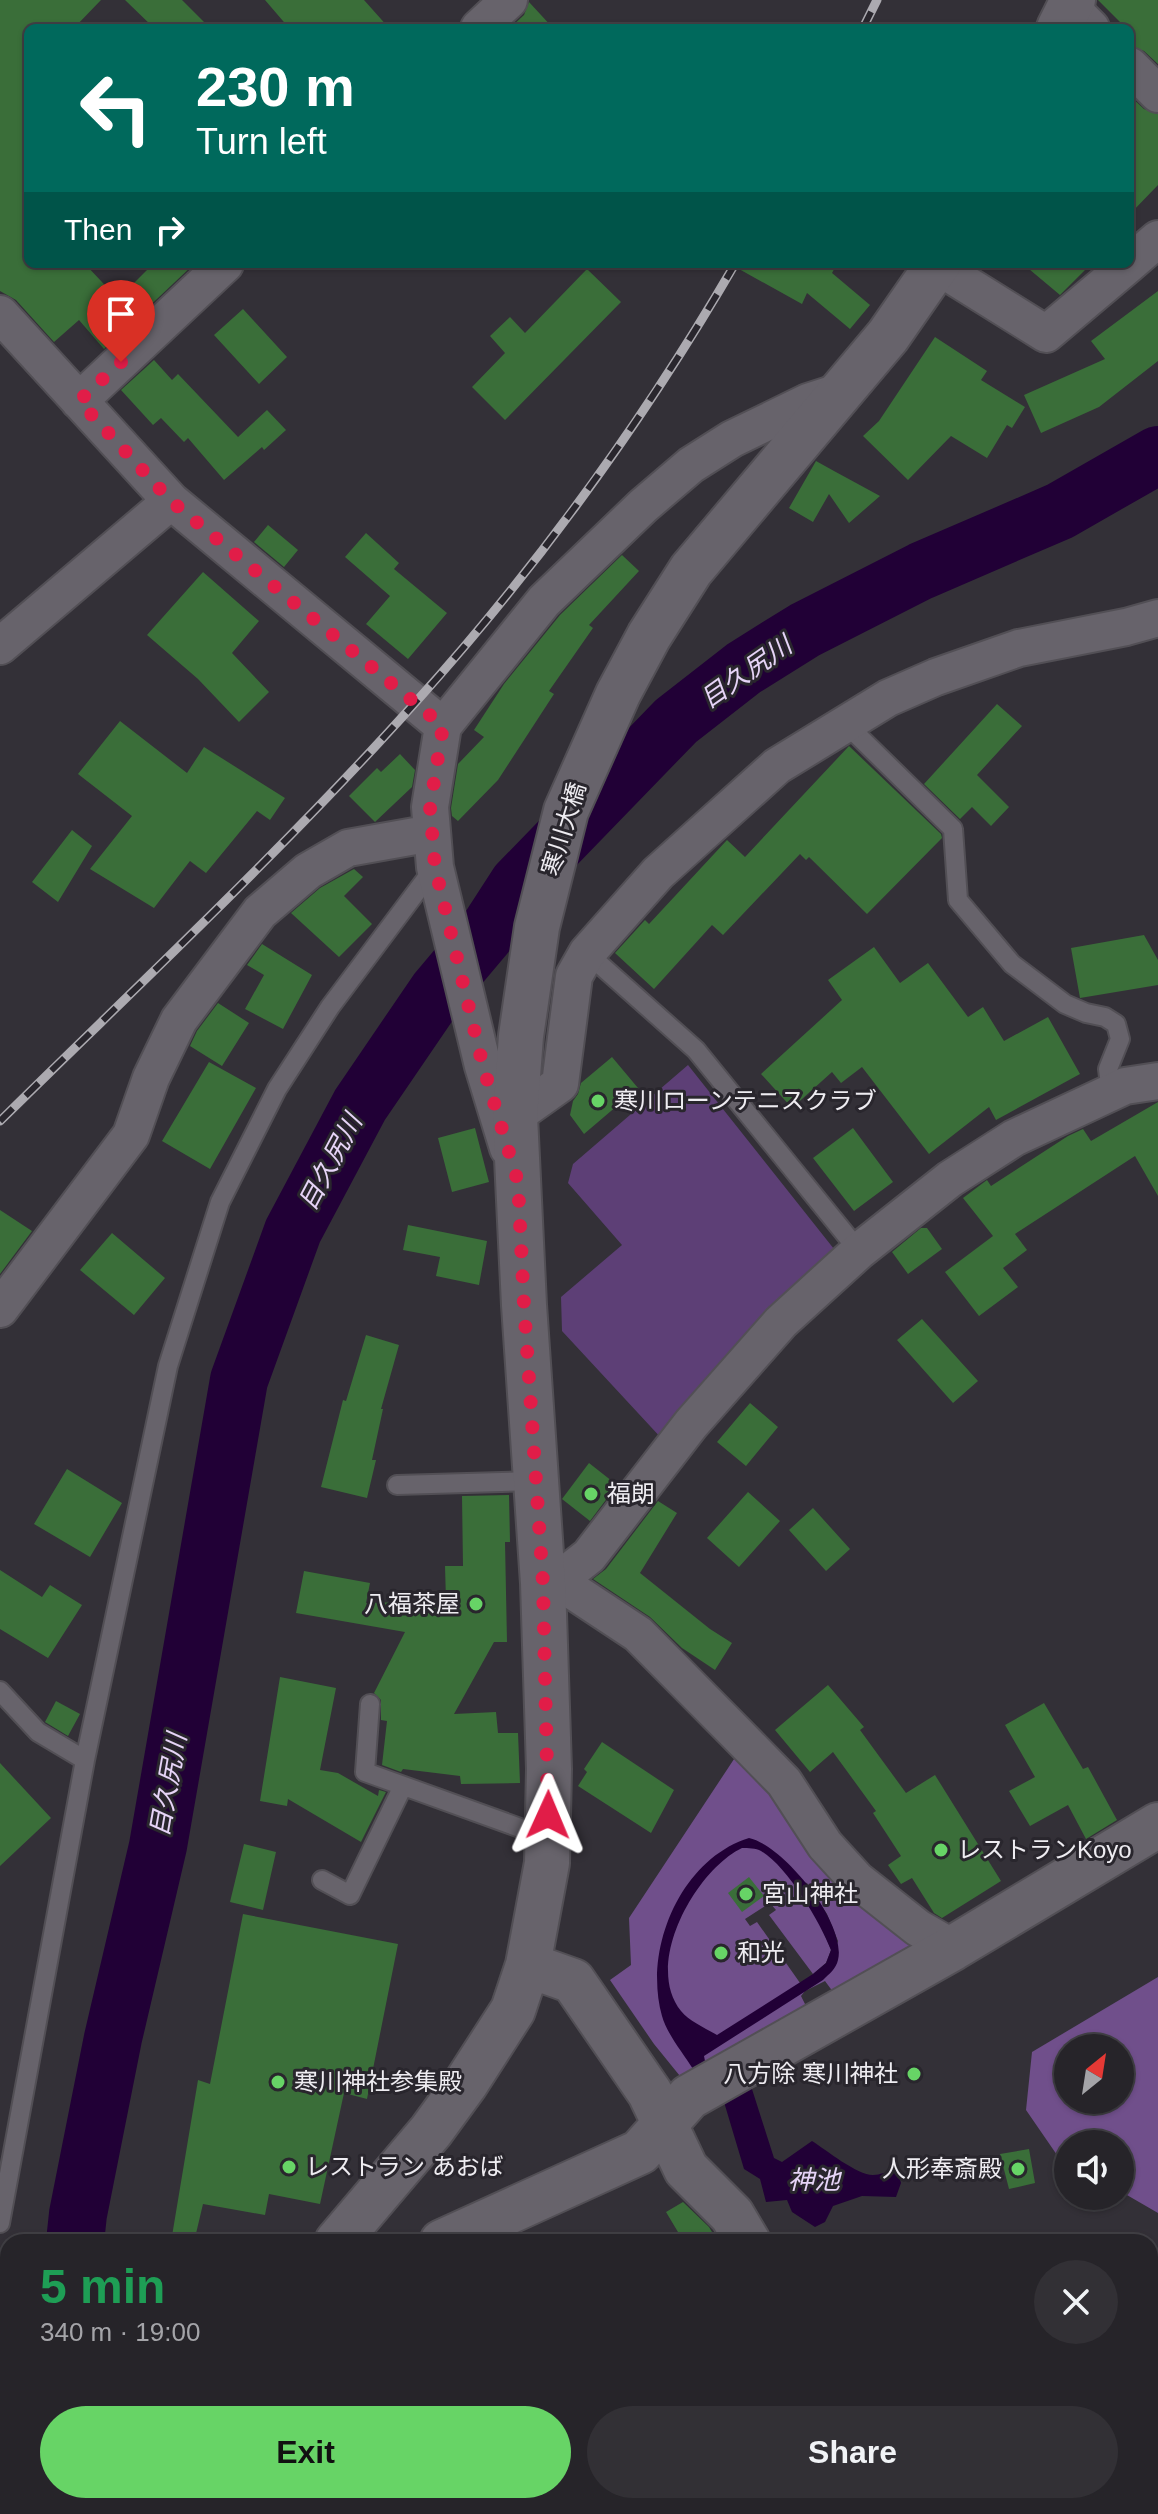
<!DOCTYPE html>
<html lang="en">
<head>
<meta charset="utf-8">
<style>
	:root { --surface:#262429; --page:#323035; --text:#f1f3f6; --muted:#a4a4a8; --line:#424146; --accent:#67d466 }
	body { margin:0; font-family:Arial,"Noto Sans JP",sans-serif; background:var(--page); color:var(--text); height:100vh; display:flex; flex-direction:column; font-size:30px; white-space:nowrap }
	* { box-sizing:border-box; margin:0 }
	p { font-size:26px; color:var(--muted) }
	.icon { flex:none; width:44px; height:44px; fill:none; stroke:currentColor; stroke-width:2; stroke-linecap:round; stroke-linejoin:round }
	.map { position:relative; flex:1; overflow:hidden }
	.panel { position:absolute; left:0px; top:2234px; width:1158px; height:280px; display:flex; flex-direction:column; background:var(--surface); border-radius:24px 24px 0 0; box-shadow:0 2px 6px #0004,0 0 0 2px var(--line) }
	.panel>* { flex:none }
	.banner { position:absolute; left:24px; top:24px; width:1110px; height:244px; border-radius:12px; box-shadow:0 2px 6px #0004,0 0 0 2px var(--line); background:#00695c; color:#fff; overflow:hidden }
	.needle { width:52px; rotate:30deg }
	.tools { position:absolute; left:1054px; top:2034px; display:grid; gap:16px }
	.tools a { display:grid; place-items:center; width:80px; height:80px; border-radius:50%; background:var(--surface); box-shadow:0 2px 6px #0004,0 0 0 2px var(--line); font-size:40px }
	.pin { position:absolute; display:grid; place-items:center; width:68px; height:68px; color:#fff; margin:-82px -34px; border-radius:50% 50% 50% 0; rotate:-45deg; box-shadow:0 0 8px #0007 }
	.pin .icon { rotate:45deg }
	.me { position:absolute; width:88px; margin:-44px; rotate:1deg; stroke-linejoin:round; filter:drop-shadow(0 0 6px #0008) }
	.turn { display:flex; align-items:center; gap:28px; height:168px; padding:0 40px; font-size:36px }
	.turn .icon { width:104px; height:104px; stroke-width:2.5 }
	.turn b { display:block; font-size:56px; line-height:68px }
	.then { display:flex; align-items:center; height:76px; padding:0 40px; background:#0003; gap:16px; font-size:30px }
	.round { display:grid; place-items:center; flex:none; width:84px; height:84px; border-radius:42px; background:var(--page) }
	.head { display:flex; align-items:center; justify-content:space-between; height:136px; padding:0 40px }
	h1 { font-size:48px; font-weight:600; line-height:60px; color:#1e9e55 }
	.primary-button { display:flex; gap:16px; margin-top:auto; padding:16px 40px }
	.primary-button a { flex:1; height:92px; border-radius:48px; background:var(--accent); color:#111; font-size:32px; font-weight:600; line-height:92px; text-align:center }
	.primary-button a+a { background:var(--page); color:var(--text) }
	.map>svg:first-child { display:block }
	.green { fill:#5d3f76 }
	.forest { fill:#704f8b; fill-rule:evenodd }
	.water { fill:#210036; fill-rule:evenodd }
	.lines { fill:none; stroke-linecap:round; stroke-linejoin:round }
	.stream { stroke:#210036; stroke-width:10 }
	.river { stroke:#210036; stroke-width:58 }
	.building { fill:#3a6e39 }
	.service-casing { stroke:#524f55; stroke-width:22 }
	.minor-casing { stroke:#524f55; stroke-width:40 }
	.tertiary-casing { stroke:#524f55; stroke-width:48 }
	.service { stroke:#67636b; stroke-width:18 }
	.minor { stroke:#67636b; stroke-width:36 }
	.tertiary { stroke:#67636b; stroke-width:44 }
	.rail-casing { stroke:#acaab0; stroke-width:9 }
	.rail { stroke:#29262d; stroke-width:6; stroke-dasharray:18; stroke-linecap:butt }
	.route { stroke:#e11d48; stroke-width:14; stroke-dasharray:0 25.2 }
	.poi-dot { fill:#67d466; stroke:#29262d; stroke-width:3 }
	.labels { text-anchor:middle; stroke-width:6; stroke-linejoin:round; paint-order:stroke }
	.street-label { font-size:24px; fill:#eeecf1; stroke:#29262d }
	.poi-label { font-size:24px; fill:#eeecf1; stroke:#29262d; text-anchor:start }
	.water-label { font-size:26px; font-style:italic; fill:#e6d4f7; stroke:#29262d }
</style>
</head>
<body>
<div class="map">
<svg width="1158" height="2514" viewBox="0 0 1158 2514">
	<rect width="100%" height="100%" fill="#333037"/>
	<path class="green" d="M 688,1065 L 834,1249 L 775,1304 L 663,1440 L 562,1331 L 561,1297 L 622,1245 L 568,1183 L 573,1164 Z"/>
	<path class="forest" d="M 740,1750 L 926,1944 L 836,1996 L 825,1981 L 805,1991 L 801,1996 L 808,2010 L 684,2081 L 654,2044 L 610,1980 L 631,1965 L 629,1918 ZM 803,1882 L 807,1883 L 827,1914 L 838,1941 L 823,1979 L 805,1990 L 757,1922 L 750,1926 L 745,1919 L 770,1903 L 776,1910 L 769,1915 L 813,1974 L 826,1963 L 831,1950 Z
		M 1158,1977 L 1158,2213 L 1120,2191 L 1120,2144 L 1068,2144 L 1068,2161 L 1057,2155 L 1026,2110 L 1032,2052 ZM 1120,2048 L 1120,2100 L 1068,2100 L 1068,2048 Z
		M 8,2498 L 8,2506 L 89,2506 L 81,2514 L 0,2514 L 0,2508 Z"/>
	<path class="water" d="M 749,1838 C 783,1845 847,1923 838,1960 C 836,1969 829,1974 823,1980 L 704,2056 L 705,2061 L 693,2069 C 683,2053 667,2034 662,2016 C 643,1949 681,1859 749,1838 ZM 742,1848 C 748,1848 756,1848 761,1851 C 787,1866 820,1922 831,1950 L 826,1963 L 813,1974 L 717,2035 C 705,2028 689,2021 681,2011 C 643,1964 696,1870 742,1848 Z
		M 751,2086 L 774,2158 L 782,2162 L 812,2141 C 826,2150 857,2175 873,2175 C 882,2175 888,2170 898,2172 L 901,2183 L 896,2197 L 862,2196 L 833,2206 L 825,2222 L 815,2227 L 792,2212 L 787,2200 L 766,2202 L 760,2179 L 744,2169 L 724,2102 Z"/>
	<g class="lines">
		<path class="stream" d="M 1150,2381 L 1158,2377"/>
		<path class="river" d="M 75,2242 L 78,2214 L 113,2038 L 158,1846 L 239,1380 L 293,1231 L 360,1105 L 437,992 L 485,935 L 518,884 L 676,721 L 744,668 L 805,630 L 921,571 L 1060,511 L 1158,455
			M 0,2469 L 8,2456"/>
	</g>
	<path class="building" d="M 0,0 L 101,0 L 74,28 L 28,28 L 28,264 L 85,264 L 118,299 L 153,264 L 194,264 L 104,349 L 79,320 L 54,342 L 16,300 L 0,291 Z
		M 125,0 L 182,0 L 210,28 L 154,28 Z
		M 265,0 L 364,0 L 389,28 L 289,28 Z
		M 1098,0 L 1158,0 L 1158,64 L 1144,51 L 1130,46 L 1130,28 L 1126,28 Z
		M 529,2 L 553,28 L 510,28 L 524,15 Z
		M 1130,96 L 1144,109 L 1158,114 L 1158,185 L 1130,214 Z
		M 730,264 L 837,264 L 832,273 L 870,305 L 850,329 L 807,293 L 802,304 Z
		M 1023,264 L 1091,264 L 1060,295 Z
		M 587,269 L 621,302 L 505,420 L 472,387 L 505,353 L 490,336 L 510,317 L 525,333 Z
		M 1158,291 L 1158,361 L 1099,407 L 1041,433 L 1024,395 L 1105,359 L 1091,341 Z
		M 243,309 L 287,357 L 259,384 L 214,335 Z
		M 935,337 L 987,371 L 981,380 L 1025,407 L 1012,428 L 1007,425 L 987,458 L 951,436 L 908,480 L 863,436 L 879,421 Z
		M 154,360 L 172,380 L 178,374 L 238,437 L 267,410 L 286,430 L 264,450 L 262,447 L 224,480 L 188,438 L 184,442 L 161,418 L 153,425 L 121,390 Z
		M 816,461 L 834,471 L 880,496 L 849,523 L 829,494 L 813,522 L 789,508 Z
		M 268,525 L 298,550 L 284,567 L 254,542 Z
		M 366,533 L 399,563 L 394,569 L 447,613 L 408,659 L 366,624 L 390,596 L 345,557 Z
		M 622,555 L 639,571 L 589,625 L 593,628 L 549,691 L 554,694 L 498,780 L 458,821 L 452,816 L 451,808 L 458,764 L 484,737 L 474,730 L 504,684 L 560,615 Z
		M 203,572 L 259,621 L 232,653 L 269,692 L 239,722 L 198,679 L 147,635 Z
		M 997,704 L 1022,726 L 977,775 L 1009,807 L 991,826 L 972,807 L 960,819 L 924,784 Z
		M 120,721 L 187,773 L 204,747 L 285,798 L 270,820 L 257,811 L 206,873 L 190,861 L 154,908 L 90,869 L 132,816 L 78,774 Z
		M 849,746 L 941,834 L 942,838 L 867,914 L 809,857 L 806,860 L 800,854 L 723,935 L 712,925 L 654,989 L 615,953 L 645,920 L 649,924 L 727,840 L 745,857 Z
		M 400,754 L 415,770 L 412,787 L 375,822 L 349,796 L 377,768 L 381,772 Z
		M 72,830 L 92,846 L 58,902 L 32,882 Z
		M 354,869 L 363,877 L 344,896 L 372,924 L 339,957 L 291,913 L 320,888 Z
		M 1144,935 L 1158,960 L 1158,985 L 1080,998 L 1071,948 Z
		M 262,944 L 312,975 L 283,1029 L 245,1009 L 264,975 L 247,965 Z
		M 874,947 L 900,983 L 928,963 L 968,1017 L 983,1007 L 1004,1041 L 1048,1017 L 1080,1074 L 996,1120 L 989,1107 L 929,1154 L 862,1067 L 841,1083 L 832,1072 L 792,1108 L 761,1074 L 842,1000 L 828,980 Z
		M 218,1003 L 249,1023 L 222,1066 L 190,1046 L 197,1031 Z
		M 612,1057 L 638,1088 L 584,1134 L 570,1115 L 573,1101 L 578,1094 L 581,1083 Z
		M 209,1062 L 256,1088 L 210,1169 L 162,1141 Z
		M 1158,1102 L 1158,1196 L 1135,1156 L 1015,1234 L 1027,1250 L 1003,1268 L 1018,1287 L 979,1316 L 945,1272 L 993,1236 L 963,1198 L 987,1180 L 991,1186 L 1068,1136 L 1083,1129 L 1091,1141 Z
		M 475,1128 L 489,1182 L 452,1192 L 438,1138 Z
		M 853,1128 L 893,1182 L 854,1211 L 813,1158 Z
		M 0,1210 L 32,1231 L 0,1274 Z
		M 408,1225 L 487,1241 L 479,1285 L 436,1276 L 440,1257 L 403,1250 Z
		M 921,1228 L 927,1228 L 942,1249 L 908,1274 L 892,1252 Z
		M 112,1233 L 165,1278 L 134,1315 L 80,1270 Z
		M 922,1319 L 978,1381 L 953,1403 L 897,1340 Z
		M 366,1335 L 399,1345 L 381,1409 L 383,1409 L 372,1460 L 376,1460 L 367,1498 L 321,1487 L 343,1400 L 346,1401 Z
		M 750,1403 L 778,1427 L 746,1466 L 717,1442 Z
		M 589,1463 L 617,1485 L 590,1521 L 562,1499 Z
		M 67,1469 L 122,1503 L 90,1557 L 34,1524 Z
		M 748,1492 L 780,1521 L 739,1567 L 707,1538 Z
		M 509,1495 L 510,1542 L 505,1542 L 507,1642 L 494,1642 L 454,1714 L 496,1712 L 498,1733 L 518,1733 L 520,1783 L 461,1784 L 460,1776 L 403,1769 L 401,1772 L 382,1765 L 387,1721 L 381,1720 L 381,1700 L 374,1693 L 405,1632 L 296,1613 L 304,1571 L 370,1583 L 366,1603 L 446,1601 L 445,1566 L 463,1566 L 462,1496 Z
		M 658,1501 L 677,1513 L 640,1573 L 710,1629 L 732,1643 L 715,1670 L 682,1648 L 650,1617 L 593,1579 L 606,1569 Z
		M 813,1508 L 850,1549 L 826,1571 L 789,1530 Z
		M 0,1570 L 42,1597 L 50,1585 L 82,1605 L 48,1658 L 0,1629 Z
		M 280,1677 L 336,1688 L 320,1770 L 338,1773 L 378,1796 L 379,1790 L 386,1792 L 361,1842 L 288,1799 L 287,1806 L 260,1801 Z
		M 828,1685 L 864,1727 L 860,1730 L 906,1793 L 935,1775 L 1001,1881 L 942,1918 L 934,1913 L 912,1878 L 901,1884 L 888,1865 L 901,1856 L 873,1813 L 876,1811 L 833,1752 L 810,1772 L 775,1730 Z
		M 56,1701 L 80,1714 L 68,1736 L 45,1722 Z
		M 1044,1703 L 1083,1769 L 1088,1767 L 1117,1820 L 1086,1839 L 1068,1805 L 1030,1826 L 1009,1791 L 1035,1777 L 1005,1725 Z
		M 602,1742 L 674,1790 L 651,1833 L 578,1786 L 587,1772 L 584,1769 Z
		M 0,1763 L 51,1818 L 0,1866 Z
		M 244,1844 L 276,1852 L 263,1910 L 230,1902 Z
		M 749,1877 L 764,1896 L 742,1912 L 728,1893 Z
		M 243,1914 L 398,1944 L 367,2099 L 344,2093 L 320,2204 L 269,2194 L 265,2215 L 203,2204 L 194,2242 L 171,2242 L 198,2080 L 210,2084 Z
		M 1029,2149 L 1035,2183 L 1009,2189 L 1000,2154 Z
		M 683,2202 L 709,2227 L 718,2242 L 684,2242 L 666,2212 Z"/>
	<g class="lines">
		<g class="service-casing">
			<path id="service" d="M 845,723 L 953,829 L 958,900 L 1012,964 L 1065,1004 L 1086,1013 L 1105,1017 L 1116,1024 L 1120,1039 L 1108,1069 L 1111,1093
				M 587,953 L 696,1050 L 859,1251
				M 397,1485 L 536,1481
				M 0,1691 L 38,1732 L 85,1760
				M 370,1704 L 365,1772 L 548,1838
				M 322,1880 L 350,1895 L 403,1786
				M 0,2223 L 85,1760 L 168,1366 L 220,1202 L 277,1089 L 330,1007 L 435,867"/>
		</g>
		<g class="minor-casing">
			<path id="minor" d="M 1070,7 L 1091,28
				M 479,28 L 509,0
				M 1130,66 L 1158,94
				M 1130,263 L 1158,239
				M 937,266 L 1046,334 L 1129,264
				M 0,314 L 171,501 L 443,726
				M 79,401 L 225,264
				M 0,646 L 171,501
				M 515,1116 L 560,1084 L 574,976 L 587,953 L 658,873 L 777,766 L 888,698 L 936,677 L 1019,648 L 1126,627 L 1158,618
				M 508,1148 L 483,1066 L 435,867 L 430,807 L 443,726 L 544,601 L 643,506 L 691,465 L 732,439 L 808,402 L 842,391
				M 0,1309 L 131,1135 L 151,1078 L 179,1020 L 260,912 L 308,871 L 348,848 L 432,833
				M 561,1578 L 576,1593 L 638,1634 L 735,1732 L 784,1782 L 825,1845 L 857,1880 L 918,1928 L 953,1948
				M 543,1583 L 561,1578 L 589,1556 L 691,1424 L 781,1322 L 859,1251 L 950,1179 L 1014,1138 L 1125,1086 L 1158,1081
				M 0,2321 L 8,2324
				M 1150,2350 L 1158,2346"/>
		</g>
		<g class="tertiary-casing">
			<path id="tertiary" d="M 1059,28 L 1073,0
				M 528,1965 L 573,1981 L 650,2093 L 686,2169 L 732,2215 L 748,2242
				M 337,2242 L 431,2131 L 466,2083 L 513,2010 L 528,1965 L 547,1863 L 549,1769 L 543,1583 L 524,1305 L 515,1116 L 521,1036 L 537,927 L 566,811 L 618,694 L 649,636 L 691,570 L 888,336 L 938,264
				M 442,2242 L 640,2152 L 689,2097 L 953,1948 L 1158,1825
				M 897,2506 L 902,2514
				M 107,2514 L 113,2506"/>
		</g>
		<use href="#service" class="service"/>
		<use href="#minor" class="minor"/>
		<use href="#tertiary" class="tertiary"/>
		<g class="rail-casing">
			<path id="rail" d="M 863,28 L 877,0
				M 0,1121 C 139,984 283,850 414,704 C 535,570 644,420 735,264"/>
		</g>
		<use href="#rail" class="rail"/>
	</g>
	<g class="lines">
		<path class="route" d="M 121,362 L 79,401 L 171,501 L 443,726 L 430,807 L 435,867 L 483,1066 L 518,1182 L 524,1305 L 543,1583 L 548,1815"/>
	</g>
	<g class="poi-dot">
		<circle cx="598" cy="1101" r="8"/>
		<circle cx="591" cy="1494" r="8"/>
		<circle cx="476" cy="1604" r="8"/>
		<circle cx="941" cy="1850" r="8"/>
		<circle cx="746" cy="1894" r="8"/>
		<circle cx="721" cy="1953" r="8"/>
		<circle cx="914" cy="2074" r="8"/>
		<circle cx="278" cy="2082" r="8"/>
		<circle cx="289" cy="2167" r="8"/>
		<circle cx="1018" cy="2169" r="8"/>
	</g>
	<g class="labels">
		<g class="street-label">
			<text transform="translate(564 829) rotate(-73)" y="8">寒川大橋</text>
		</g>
		<g class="poi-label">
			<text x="614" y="1109">寒川ローンテニスクラブ</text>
			<text x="607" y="1502">福朗</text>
			<text x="460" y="1612" text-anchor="end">八福茶屋</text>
			<text x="957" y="1858">レストランKoyo</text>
			<text x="762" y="1902">宮山神社</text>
			<text x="737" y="1961">和光</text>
			<text x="898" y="2082" text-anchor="end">八方除 寒川神社</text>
			<text x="294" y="2090">寒川神社参集殿</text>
			<text x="305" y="2175">レストラン あおば</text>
			<text x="1002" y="2177" text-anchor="end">人形奉斎殿</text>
		</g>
		<g class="water-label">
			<text transform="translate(746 672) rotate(-35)" y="9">目久尻川</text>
			<text transform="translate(330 1162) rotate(-62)" y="9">目久尻川</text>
			<text transform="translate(168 1785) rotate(-80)" y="9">目久尻川</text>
			<text x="814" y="2189">神池</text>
		</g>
	</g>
</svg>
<div class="tools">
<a><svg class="needle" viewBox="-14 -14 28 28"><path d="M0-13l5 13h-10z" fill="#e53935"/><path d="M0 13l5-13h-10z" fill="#a4a4a8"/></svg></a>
<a><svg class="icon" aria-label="sound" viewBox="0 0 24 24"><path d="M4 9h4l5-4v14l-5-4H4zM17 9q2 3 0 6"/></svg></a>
</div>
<div class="pin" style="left:121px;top:362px;background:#d93025"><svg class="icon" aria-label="arrive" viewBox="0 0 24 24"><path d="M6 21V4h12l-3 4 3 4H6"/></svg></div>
<svg class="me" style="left:548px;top:1815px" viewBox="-20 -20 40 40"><path d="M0-17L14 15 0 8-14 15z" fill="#e11d48" stroke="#fff" stroke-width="4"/></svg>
<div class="banner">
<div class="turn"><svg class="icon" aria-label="left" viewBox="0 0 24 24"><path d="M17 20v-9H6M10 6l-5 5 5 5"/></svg><div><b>230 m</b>Turn left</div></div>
<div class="then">Then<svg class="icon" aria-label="right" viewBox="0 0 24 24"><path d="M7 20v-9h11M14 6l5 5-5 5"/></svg></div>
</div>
<section class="panel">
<div class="head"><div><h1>5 min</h1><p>340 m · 19:00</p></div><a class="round"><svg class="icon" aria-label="close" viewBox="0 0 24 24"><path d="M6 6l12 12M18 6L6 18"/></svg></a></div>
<div class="primary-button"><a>Exit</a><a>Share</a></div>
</section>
</div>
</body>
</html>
